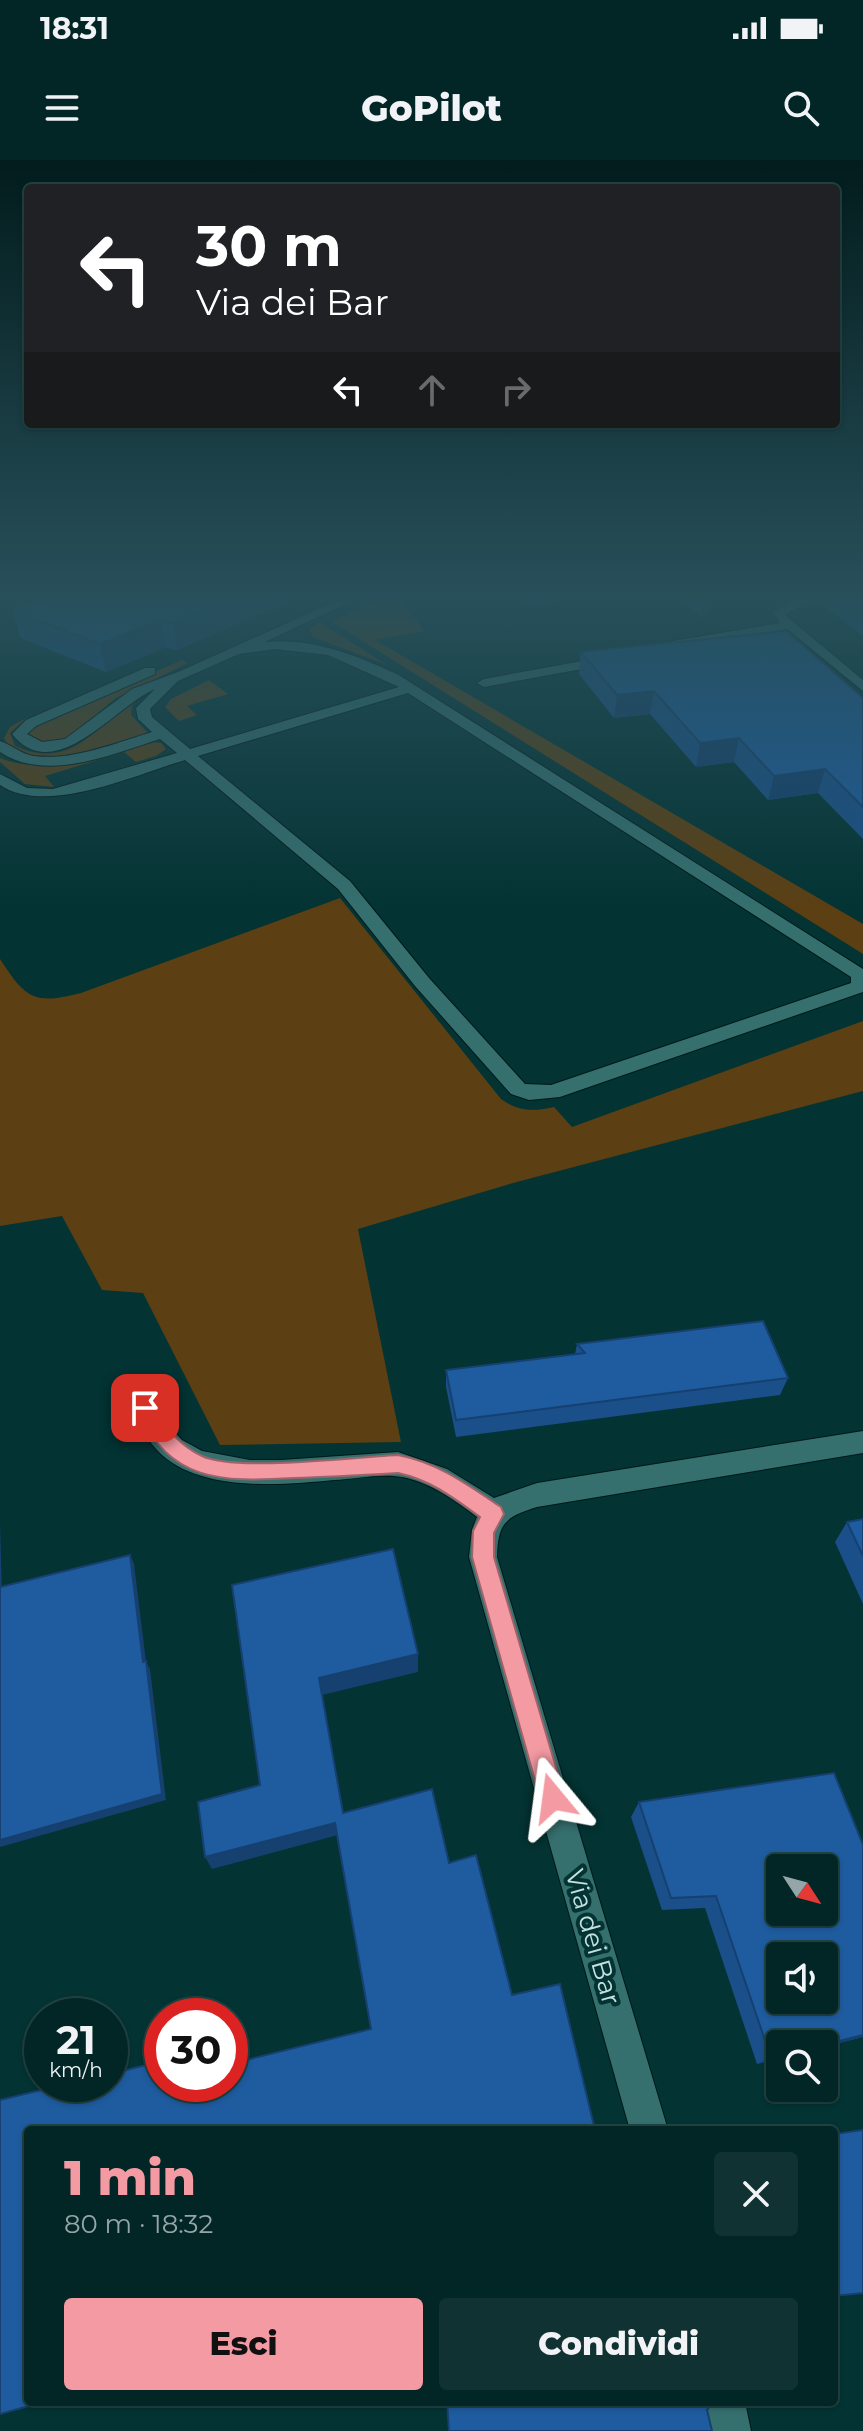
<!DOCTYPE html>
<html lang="it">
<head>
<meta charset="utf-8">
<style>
	:root { --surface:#022626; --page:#103232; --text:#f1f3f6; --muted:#96a5a7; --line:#234343; --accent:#f49aa3 }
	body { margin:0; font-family:Montserrat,sans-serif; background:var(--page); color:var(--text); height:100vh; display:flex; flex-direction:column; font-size:30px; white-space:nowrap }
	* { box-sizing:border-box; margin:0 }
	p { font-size:26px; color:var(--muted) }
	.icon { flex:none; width:44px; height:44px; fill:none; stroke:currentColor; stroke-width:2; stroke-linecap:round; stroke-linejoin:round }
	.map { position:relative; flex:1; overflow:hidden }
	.side { position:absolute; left:24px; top:1966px; width:814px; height:280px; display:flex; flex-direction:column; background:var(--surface); border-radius:8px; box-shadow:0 2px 6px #0004,0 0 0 2px var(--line) }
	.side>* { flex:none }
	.guide { position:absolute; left:24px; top:24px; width:816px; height:244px; border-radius:8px; box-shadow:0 2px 6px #0004,0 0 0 2px var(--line); background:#202124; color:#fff; overflow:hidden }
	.needle { width:52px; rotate:126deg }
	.fabs { position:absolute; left:766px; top:1694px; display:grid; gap:16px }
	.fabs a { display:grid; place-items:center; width:72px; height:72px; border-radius:8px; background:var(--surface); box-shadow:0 2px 6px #0004,0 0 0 2px var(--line); font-size:40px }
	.speed { position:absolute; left:24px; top:1838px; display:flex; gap:16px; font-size:40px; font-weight:700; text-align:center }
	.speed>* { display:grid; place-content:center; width:104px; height:104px; border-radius:50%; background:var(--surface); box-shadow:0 2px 6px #0004,0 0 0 2px var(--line); line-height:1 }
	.speed small { font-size:20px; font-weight:400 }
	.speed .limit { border:12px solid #d22; background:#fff; color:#111 }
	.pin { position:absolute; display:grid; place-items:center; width:68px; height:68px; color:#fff; margin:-34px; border-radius:16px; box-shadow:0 4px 12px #0006 }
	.me { position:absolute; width:88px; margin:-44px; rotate:344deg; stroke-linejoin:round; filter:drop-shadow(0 0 6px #0008) }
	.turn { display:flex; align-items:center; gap:28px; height:168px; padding:0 40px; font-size:36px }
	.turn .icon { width:104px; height:104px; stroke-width:2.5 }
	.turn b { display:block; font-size:56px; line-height:68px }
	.lanes { display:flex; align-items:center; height:76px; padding:0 40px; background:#0003; justify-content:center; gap:40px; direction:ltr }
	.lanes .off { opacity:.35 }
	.round { display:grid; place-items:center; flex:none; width:84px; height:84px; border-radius:8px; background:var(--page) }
	.summary { display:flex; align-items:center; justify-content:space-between; height:136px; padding:0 40px }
	h1 { font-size:48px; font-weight:800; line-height:60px; color:var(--accent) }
	.button { display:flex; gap:16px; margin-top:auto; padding:16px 40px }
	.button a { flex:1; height:92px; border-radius:8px; background:var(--accent); color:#111; font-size:32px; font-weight:800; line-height:92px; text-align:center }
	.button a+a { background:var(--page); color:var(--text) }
	.status { display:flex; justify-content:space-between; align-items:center; height:56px; padding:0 40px; background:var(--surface); direction:ltr }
	.status svg { height:22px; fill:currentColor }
	header { display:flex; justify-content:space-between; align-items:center; height:104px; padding:0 40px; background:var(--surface); font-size:36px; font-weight:800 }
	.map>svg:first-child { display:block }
	.green { fill:#5c3f12 }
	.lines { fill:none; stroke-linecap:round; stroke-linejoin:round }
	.minor-casing { stroke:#001919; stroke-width:2 }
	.minor { fill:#356f6e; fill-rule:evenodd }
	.wall { fill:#1a4f89 }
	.shaded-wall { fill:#15406f }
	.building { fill:#1e5c9f; stroke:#15406f; stroke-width:2; fill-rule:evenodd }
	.route { fill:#f49aa3; stroke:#9f646a; stroke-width:2 }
	.labels { text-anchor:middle; stroke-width:8; stroke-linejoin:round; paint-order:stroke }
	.near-street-label { font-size:26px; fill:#c5e2e1; stroke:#033333 }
</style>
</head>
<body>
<div class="status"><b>18:31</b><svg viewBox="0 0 49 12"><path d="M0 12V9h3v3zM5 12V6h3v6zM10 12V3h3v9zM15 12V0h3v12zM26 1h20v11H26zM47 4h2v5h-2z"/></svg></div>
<header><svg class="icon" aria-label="menu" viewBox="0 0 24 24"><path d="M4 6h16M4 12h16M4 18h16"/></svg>GoPilot<svg class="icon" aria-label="search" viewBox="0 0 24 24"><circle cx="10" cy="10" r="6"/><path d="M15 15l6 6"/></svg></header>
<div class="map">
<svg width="863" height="2271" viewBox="0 0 863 2271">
	<rect width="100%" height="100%" fill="#033333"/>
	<path class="green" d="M 389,434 L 395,434 L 425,471 L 375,480 L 863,764 L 863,794 L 332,462 Z
		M 320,462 L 387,505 L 313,477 L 309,469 Z
		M 182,500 L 188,503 L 116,538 L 66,579 L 45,583 L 28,575 L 35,565 Z
		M 209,520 L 228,534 L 187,546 L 197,555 L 179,561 L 165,547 L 171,539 Z
		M 143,536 L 132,545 L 131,555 L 148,573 C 118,581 21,619 4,578 L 10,567 L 28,557 L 10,573 L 15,586 C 78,614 98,557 143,536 Z
		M 152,582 L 161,583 L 166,589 L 156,596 L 136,602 L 124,592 L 45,616 L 54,627 L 25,624 L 0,602 L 0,598 C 54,619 99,588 152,582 Z
		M 340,738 L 501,939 C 518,951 533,952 554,947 L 572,967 L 863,861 L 863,931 L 513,1023 L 358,1069 L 401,1282 L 220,1285 L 143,1133 L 102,1130 L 62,1056 L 0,1066 L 0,799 C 26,839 34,845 81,833 Z"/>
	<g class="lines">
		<g class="minor-casing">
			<path id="minor" d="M 352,434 L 367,434 L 265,482 C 312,477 355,495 397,514 L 863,809 L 863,832 L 560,937 L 529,940 L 511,934 L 415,826 L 338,729 L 185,600 C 135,615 46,656 0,625 L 0,614 L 27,628 L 53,629 L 177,593 L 160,579 C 113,594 46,623 0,592 L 0,581 C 12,585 21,594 34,596 C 74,601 115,583 152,572 L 138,559 L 136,548 L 155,529 C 116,545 55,628 12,574 L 26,560 L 145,508 L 155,508 L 155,514 L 36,566 L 27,574 L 42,582 L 65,579 L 132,529 L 178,512 ZM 275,489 L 328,495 L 399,527 L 190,589 L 152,557 L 150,549 L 178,521 L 239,494 ZM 408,533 L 851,817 L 851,823 L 551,925 L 525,924 L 429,818 L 350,721 L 198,596 Z
				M 842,434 L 863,434 L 863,439 L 802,445 L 785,455 L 863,520 L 863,531 L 787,469 L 673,489 L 667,485 L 673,481 L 780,463 L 773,452 L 795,439 Z
				M 610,496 L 615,497 L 615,503 L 484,527 L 477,523 L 484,519 Z
				M 137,1220 L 146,1223 L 171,1268 L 182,1280 L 202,1291 L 250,1300 L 281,1300 L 398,1292 L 447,1309 L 494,1338 L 537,1323 L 863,1271 L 863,1293 L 537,1347 C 505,1357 498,1363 497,1397 L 668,1970 L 630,1970 L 469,1397 L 472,1370 L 477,1357 C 455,1340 429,1322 402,1317 C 381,1313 355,1319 334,1320 C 281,1325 197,1333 157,1290 C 142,1274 134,1251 124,1231 L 128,1223 Z
				M 701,2242 L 745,2242 L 751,2271 L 707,2271 Z"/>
		</g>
		<use href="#minor" class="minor"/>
	</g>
	<path class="wall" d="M 59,434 L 307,434 L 177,490 L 166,487 L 106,512 L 20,478 L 13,451 Z
		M 514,434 L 618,434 L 526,446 Z
		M 673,434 L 721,434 L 702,457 Z
		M 827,434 L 863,434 L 863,476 L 824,446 Z
		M 581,492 L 863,538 L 863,679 L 818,633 L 768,640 L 734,602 L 696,607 L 650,554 L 614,558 L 579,514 Z
		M 577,1184 L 788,1218 L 780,1235 L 456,1277 L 446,1227 L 446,1210 L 575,1194 Z
		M 863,1359 L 863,1444 L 835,1382 L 847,1362 Z
		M 639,1642 L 863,1685 L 863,1877 L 757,1904 L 705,1748 L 662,1750 L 631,1657 Z"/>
	<path class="shaded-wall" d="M 242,434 L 307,434 L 177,490 L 173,463 Z
		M 526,434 L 618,434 L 526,446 Z
		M 707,434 L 721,434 L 702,457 L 705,436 Z
		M 161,459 L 166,487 L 106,512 L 100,484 Z
		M 654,531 L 650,554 L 614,558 L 617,535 Z
		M 739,578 L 734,602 L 696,607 L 700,583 Z
		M 825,609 L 818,633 L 768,640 L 774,616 Z
		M 0,1360 L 2,1437 L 0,1435 Z
		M 130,1395 L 134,1404 L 146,1502 L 150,1509 L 166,1640 L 0,1687 L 0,1680 L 143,1502 Z
		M 418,1494 L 418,1512 L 322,1535 L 319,1518 Z
		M 335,1663 L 338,1675 L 212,1709 L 205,1697 Z
		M 863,1875 L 863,1877 L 824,1887 L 824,1885 Z
		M 780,1896 L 780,1898 L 757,1904 L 771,1898 Z"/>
	<path class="building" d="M 59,434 L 242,434 L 173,463 L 161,459 L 100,484 L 13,451 Z
		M 842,434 L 863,434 L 863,450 Z
		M 786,471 L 863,538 L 863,647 L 825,609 L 774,616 L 739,578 L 700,583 L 654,531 L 617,535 L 581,492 Z
		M 763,1161 L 788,1218 L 456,1260 L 446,1210 L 585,1193 L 577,1184 Z
		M 863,1359 L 863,1396 L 847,1362 Z
		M 393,1389 L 418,1494 L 319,1518 L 343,1653 L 432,1629 L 449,1703 L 476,1695 L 512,1835 L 560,1824 L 595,1970 L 28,1970 L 28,2242 L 43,2242 L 0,2254 L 0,1940 L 66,1924 L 110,1924 L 110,1914 L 162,1901 L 162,1924 L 230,1924 L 230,1904 L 371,1869 L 335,1663 L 205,1697 L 198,1642 L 260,1625 L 232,1425 Z
		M 130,1395 L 143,1502 L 146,1501 L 162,1634 L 0,1680 L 0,1427 Z
		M 834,1613 L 863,1685 L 863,1875 L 824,1885 L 780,1884 L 780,1896 L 771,1898 L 716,1736 L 671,1738 L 639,1642 ZM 780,1708 L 824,1708 L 824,1752 L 780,1752 ZM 780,1796 L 824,1796 L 824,1840 L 780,1840 Z
		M 863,1970 L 863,2133 L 834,2136 L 834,1974 Z
		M 447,2242 L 724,2242 L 725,2246 L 710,2246 L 707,2250 L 712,2271 L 449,2271 Z"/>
	<linearGradient id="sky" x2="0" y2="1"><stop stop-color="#021c1c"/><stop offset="0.58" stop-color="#28505b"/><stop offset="1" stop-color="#28505b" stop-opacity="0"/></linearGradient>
	<rect width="863" height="752" fill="url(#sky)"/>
	<path class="route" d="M 145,1240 L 152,1243 C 163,1265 178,1285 202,1296 C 236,1312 355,1297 398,1295 C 439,1303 468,1325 501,1347 L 504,1354 L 494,1373 L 494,1397 L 565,1638 L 562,1647 L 553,1651 L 544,1647 L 540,1638 L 472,1397 L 473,1371 L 480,1357 C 454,1338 431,1320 398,1313 C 364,1315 329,1317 294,1318 C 221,1322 170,1323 136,1248 L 138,1243 Z"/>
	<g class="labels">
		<g class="near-street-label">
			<text transform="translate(593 1777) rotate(74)" y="9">Via dei Bar</text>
		</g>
	</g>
</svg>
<div class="fabs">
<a><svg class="needle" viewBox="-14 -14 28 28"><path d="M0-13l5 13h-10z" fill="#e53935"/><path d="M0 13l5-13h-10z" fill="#96a5a7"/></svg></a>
<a><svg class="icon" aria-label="sound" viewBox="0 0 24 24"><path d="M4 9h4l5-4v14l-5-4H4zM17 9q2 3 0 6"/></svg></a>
<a><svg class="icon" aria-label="search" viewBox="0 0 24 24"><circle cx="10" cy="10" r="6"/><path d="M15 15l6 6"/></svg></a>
</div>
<div class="speed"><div>21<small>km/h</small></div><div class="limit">30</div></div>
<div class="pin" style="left:145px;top:1248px;background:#d93025"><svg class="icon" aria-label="arrive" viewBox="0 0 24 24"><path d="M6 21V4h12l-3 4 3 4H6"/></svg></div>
<svg class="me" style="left:553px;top:1638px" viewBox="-20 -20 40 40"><path d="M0-17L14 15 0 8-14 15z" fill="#f49aa3" stroke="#fff" stroke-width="4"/></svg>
<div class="guide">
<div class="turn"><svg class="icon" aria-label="left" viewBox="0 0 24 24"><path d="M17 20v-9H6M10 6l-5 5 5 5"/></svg><div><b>30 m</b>Via dei Bar</div></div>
<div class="lanes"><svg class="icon" aria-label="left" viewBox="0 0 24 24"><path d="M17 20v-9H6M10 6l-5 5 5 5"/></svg><svg class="icon off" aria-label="ahead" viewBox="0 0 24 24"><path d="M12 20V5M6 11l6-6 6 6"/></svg><svg class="icon off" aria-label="right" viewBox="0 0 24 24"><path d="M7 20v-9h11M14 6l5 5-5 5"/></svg></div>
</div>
<section class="side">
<div class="summary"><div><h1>1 min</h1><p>80 m · 18:32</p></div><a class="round"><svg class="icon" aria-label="close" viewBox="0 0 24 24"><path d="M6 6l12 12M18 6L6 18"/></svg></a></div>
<div class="button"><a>Esci</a><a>Condividi</a></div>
</section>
</div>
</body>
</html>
